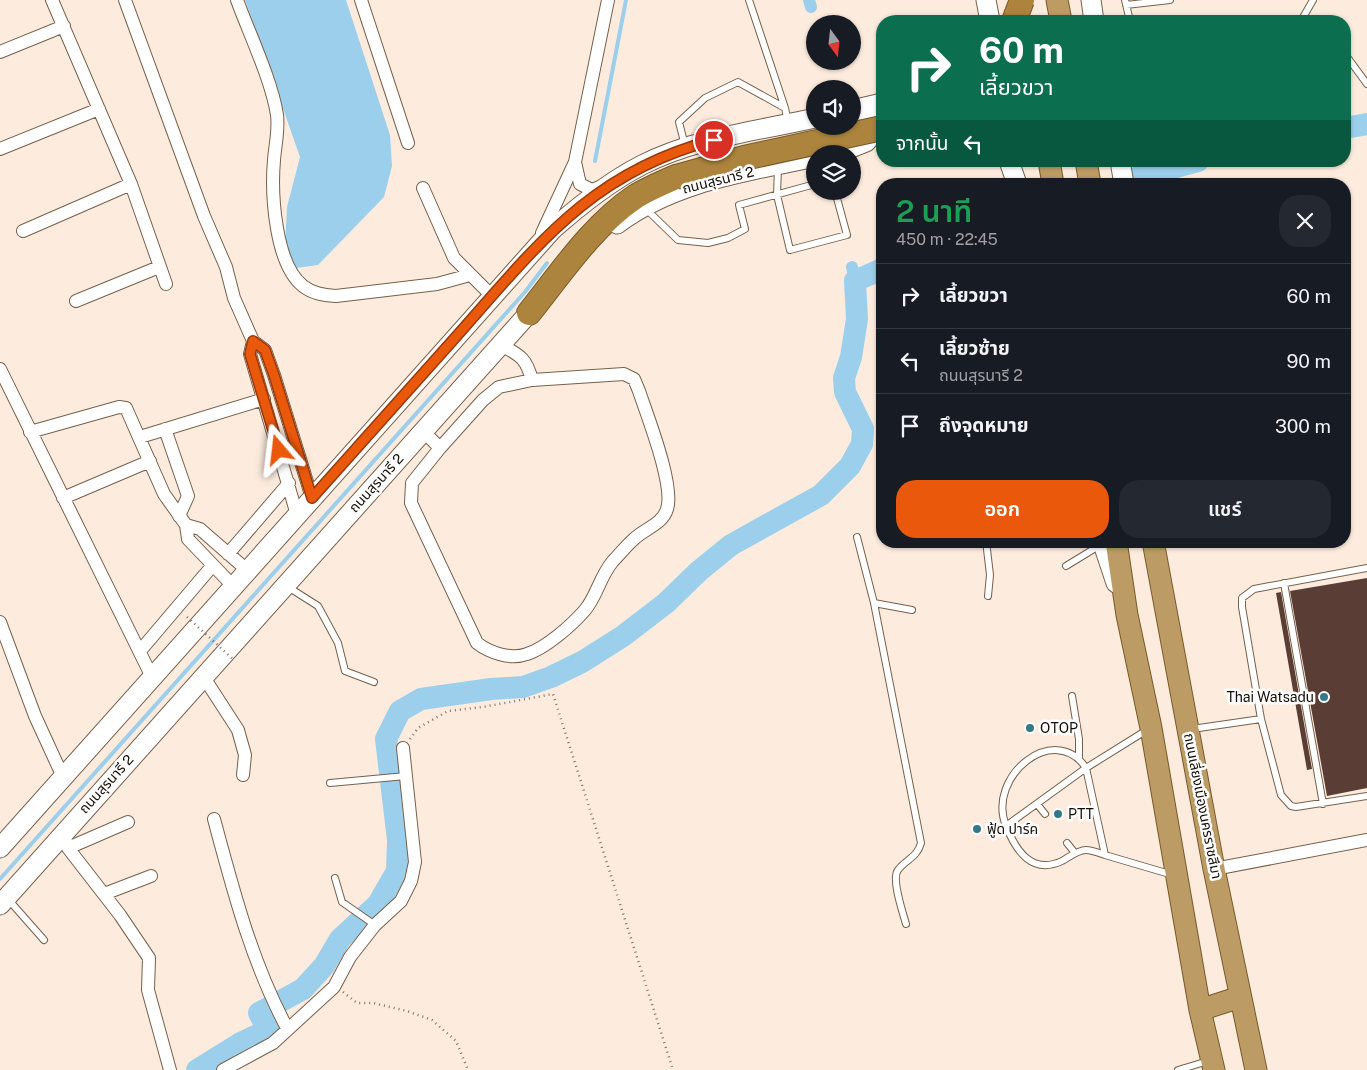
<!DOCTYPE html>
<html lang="th">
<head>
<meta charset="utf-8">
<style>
	:root { --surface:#171b24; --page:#242831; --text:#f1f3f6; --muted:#9ea1a6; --line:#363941; --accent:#ea580c }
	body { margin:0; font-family:"Public Sans","Noto Sans Thai",sans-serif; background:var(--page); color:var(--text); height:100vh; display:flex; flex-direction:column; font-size:19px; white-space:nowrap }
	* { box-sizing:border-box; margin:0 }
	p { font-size:16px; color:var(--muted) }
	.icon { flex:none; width:28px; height:28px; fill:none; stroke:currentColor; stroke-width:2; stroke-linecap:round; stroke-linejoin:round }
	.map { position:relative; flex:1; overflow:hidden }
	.drawer { position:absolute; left:876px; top:178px; width:475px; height:370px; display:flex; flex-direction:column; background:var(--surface); border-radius:20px; box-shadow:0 1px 4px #0004 }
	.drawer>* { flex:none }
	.hud { position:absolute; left:876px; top:15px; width:475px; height:152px; border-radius:20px; box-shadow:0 1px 4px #0004; background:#0b6e4f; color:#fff; overflow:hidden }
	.needle { width:32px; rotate:165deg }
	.fabs { position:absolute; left:806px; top:15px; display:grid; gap:10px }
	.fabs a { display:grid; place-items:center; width:55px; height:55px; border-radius:50%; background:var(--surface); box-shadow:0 1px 4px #0004; font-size:25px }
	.pin { position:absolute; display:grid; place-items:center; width:42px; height:42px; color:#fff; margin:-21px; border:2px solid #fff; border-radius:50%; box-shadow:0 1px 5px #0007 }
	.me { position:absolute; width:55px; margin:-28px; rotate:343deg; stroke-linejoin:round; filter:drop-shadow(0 0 4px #0008) }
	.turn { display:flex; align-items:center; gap:18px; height:105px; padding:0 20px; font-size:22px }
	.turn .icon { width:65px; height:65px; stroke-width:2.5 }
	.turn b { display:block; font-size:35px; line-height:42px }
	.then { display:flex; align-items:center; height:48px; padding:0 20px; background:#0003; gap:10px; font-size:19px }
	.round { display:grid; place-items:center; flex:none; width:52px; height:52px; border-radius:20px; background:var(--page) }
	.head { display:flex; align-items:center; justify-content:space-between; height:85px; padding:0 20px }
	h1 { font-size:30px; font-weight:600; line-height:38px; color:#1e9e55 }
	.action { display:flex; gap:10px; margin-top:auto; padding:10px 20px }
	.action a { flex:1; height:58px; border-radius:20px; background:var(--accent); color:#fff; font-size:20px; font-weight:600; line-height:58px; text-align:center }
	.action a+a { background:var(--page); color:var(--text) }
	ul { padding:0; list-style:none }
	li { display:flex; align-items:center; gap:15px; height:65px; padding:0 20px; border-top:1px solid var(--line) }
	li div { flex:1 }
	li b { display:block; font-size:19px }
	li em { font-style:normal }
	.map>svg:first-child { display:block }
	.water { fill:#9ccfec }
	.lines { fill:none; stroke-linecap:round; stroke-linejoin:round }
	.stream { stroke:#9ccfec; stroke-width:4 }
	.canal { stroke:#9ccfec; stroke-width:12 }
	.river { stroke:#9ccfec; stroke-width:22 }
	.building { fill:#5a3d34 }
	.service-casing { stroke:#77604b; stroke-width:8 }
	.minor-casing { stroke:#77604b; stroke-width:14 }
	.secondary-casing { stroke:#77604b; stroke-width:21 }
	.trunk-casing { stroke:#775a29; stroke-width:23 }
	.motorway-casing { stroke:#775a29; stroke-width:26 }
	.path { stroke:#807469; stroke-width:2.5; stroke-dasharray:1 4; stroke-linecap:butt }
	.service { stroke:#fff; stroke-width:6 }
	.minor { stroke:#fff; stroke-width:12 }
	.secondary { stroke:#fff; stroke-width:19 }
	.trunk { stroke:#bc9c64; stroke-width:21 }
	.motorway { stroke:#ac843d; stroke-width:24 }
	.motorway-bridge-casing { stroke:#775a29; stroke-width:26; stroke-linecap:butt }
	.path-bridge { stroke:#807469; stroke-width:2.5; stroke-dasharray:1 4; stroke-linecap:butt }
	.motorway-bridge { stroke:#ac843d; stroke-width:24 }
	.route-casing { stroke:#983908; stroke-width:12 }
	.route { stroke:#ea580c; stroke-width:9 }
	.poi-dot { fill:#347987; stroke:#fdfdfd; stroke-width:2 }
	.labels { text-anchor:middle; stroke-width:5; stroke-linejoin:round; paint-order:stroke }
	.street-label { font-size:14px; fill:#150d05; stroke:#fdfdfd }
	.poi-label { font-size:14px; fill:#150d05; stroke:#fdfdfd; text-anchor:start }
</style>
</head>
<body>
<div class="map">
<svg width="1367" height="1070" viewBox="0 0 1367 1070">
	<rect width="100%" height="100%" fill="#fdecde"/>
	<path class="water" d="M 245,0 L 346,0 L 390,135 L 392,166 L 384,197 L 318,265 L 296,268 L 285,248 L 287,207 L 300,157 Z"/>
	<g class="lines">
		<path class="stream" d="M 595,161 L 626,0
			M 0,879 L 525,292 L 547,263"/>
		<path class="canal" d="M 809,0 L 811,7
			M 852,267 L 855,281"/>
		<path class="river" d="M 1345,128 L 1367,124
			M 1124,184 L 1138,177 L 1198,161
			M 197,1070 L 239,1044 L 268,1030 L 259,1013 L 303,989 L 324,966 L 340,939 L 378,904 L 397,871 L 398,840 L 386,739 L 400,711 L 421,699 L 491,689 L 523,687 L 551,677 L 582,662 L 623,636 L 666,603 L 699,571 L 731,545 L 821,495 L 850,466 L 862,444 L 863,429 L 845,392 L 844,378 L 851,357 L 857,319 L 855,281 L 882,269"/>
	</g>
	<path class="building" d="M 1367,578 L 1367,788 L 1327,796 L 1290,591 Z
		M 1281,592 L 1312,769 L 1307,770 L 1276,593 Z"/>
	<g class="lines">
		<g class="service-casing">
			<path id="service" d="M 749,0 L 785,108
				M 1125,0 L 1130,21
				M 1126,5 L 1170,0
				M 1301,21 L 1313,0
				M 1345,54 L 1367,84
				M 685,146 L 679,122 L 705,98 L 738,82 L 785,108 L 788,122
				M 778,167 L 777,195 L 790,250 L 847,235 L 835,191
				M 646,209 L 678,240 L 708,243 L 728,238 L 745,229 L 739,205 L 815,184
				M 857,537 L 874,603 L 921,843 C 917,858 906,859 898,870 C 891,879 903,913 906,924
				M 986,541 L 990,575 L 988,596
				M 1066,566 L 1102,544
				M 1367,568 L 1254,589 L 1242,598 L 1242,607 L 1261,719 L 1281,795 L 1291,806 L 1296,807 L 1367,796
				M 1284,583 L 1323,804
				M 288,587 L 318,606 L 338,643 L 345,671 L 374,682
				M 874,603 L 912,610
				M 1072,696 L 1079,739 L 1079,757
				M 1192,729 L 1261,719
				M 1147,730 L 1086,768 L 1105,855 L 1173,875
				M 330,783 L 406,776
				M 1037,804 L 1045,814
				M 1006,826 C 986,776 1055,721 1086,768 L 1006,826 C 1016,851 1032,875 1062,861 C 1069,857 1078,850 1086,850 C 1092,850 1099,853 1105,855
				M 1067,843 L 1075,853
				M 335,878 L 342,902 L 375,925
				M 7,898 L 44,940
				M 1178,1070 L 1208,1061"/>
		</g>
		<g class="minor-casing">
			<path id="minor" d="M 52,0 L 131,184 L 166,284
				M 125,0 L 204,216 L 226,267 L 234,298 L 253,341 L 265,350 L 274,375 L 312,498
				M 237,0 C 249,33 272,81 277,115 C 279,130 275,146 274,160 C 271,194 275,264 303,286 C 313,294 324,295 336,296 L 437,284 L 470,275
				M 361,0 L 408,143
				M 0,52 L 64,26
				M 0,149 L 99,109
				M 575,162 L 608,0
				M 423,188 L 454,258 L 492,296
				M 23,231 L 131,184
				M 542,233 L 575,162 L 580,184 L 592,190 L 602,186
				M 76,301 L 159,267
				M 253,341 L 250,354 L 297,515
				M 501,345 C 521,356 526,358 532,380
				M 0,369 L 152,677
				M 165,429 L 188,496 L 179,516
				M 423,431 L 440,448 L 412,483 L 411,503 L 477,643 C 490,653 511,660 527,654 C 546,648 572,625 585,610 C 597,596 600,576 613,561 C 620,554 626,546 634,539 C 644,529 663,524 667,509 C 675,486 647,415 639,391 L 634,379 L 624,374 L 532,380 L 499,387 L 483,400 L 440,448
				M 30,432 L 119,407 L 126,408 L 164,494 L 186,525 L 188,539 L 233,586
				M 140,437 L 264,399
				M 63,498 L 150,461
				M 186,525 L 200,529 L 247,570
				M 228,554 L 289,483
				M 0,622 L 35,716 L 63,777
				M 140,651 L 213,565
				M 203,676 L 238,730 L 245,755 L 243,775
				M 214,819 C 233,890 252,963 287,1028
				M 63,832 L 68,848 L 120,915 L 149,958 L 148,990 L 170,1070
				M 68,848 L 128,822
				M 1214,869 L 1367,840
				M 104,894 L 151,876
				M 223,1070 L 273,1043 L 334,987 L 350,957 L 375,925 L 401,901 L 411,881 L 415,862 L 403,748"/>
		</g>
		<g class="secondary-casing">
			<path id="secondary" d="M 986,0 L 990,21
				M 1091,0 L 1094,21
				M 852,110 L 882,103
				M 841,152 L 866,142 L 873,134 L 870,119 L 862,114 L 852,113
				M 1009,161 L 1017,184
				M 1120,161 L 1124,184
				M 617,224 C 675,181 746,172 815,157
				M 1102,541 L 1116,583
				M 0,848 L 552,230 C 580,205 609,182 642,165 C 695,138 757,131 815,118
				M 0,905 L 537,304"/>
		</g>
		<g class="trunk-casing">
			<path id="trunk" d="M 1057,0 L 1061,21
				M 1049,161 L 1053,184
				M 1086,161 L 1090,184
				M 1116,541 L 1127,615 L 1151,728 L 1200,1010 L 1214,1070
				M 1153,541 L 1214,869 L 1256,1070
				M 1200,1010 L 1240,997"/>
		</g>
		<g class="motorway-casing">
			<path id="motorway" d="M 529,313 C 561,273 592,226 635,197 C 648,189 662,183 676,177"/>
		</g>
		<path class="path" d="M 410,739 L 418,728 L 448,711 L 483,707 L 553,694 L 673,1070
			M 343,992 L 357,1003 L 373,1003 L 407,1011 L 432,1020 L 456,1041 L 468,1070"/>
		<use href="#service" class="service"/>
		<use href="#minor" class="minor"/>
		<use href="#secondary" class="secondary"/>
		<use href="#trunk" class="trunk"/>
		<use href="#motorway" class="motorway"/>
		<g class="motorway-bridge-casing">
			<path id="motorway-bridge" d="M 1014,21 L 1022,0
				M 676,177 L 744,158 L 882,128"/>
		</g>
		<path class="path-bridge" d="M 187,617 L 234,660"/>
		<use href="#motorway-bridge" class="motorway-bridge"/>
	</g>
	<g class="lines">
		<g class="route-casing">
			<path id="route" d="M 279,450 L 250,354 L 253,341 L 265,350 L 274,375 L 312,498 C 359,445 406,392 454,339 C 535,248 590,172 714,140"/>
		</g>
		<use href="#route" class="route"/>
	</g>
	<g class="poi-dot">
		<circle cx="1324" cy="697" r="5"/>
		<circle cx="1030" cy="728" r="5"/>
		<circle cx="1058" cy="814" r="5"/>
		<circle cx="977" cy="829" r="5"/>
	</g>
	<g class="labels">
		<g class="street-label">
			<text transform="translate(718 180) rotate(-14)" y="5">ถนนสุรนารี 2</text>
			<text transform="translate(376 483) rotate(-48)" y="5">ถนนสุรนารี 2</text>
			<text transform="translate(106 784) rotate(-48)" y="5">ถนนสุรนารี 2</text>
			<text transform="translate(1203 806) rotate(79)" y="5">ถนนเลี่ยงเมืองนครราชสีมา</text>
		</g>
		<g class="poi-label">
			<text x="1314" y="702" text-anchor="end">Thai Watsadu</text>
			<text x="1040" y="733">OTOP</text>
			<text x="1068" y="819">PTT</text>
			<text x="987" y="834">ฟู้ด ปาร์ค</text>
		</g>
	</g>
</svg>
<div class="fabs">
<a><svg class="needle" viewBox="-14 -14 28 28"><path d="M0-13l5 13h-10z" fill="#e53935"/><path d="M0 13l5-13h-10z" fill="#9ea1a6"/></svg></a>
<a><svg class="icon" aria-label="sound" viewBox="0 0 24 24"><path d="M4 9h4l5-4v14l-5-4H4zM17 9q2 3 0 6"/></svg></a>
<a><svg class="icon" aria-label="layers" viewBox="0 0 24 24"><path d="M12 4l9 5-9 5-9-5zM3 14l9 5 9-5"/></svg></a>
</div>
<div class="pin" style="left:714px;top:140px;background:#d93025"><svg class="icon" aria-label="arrive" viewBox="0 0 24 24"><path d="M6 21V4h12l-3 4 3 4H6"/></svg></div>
<svg class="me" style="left:279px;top:450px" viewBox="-20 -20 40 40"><path d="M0-17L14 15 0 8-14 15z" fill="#ea580c" stroke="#fff" stroke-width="4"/></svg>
<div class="hud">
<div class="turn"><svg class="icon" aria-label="right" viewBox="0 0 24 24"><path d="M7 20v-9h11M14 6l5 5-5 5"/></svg><div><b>60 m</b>เลี้ยวขวา</div></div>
<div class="then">จากนั้น<svg class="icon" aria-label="left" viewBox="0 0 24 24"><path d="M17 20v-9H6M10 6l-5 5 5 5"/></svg></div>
</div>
<section class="drawer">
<div class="head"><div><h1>2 นาที</h1><p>450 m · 22:45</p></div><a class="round"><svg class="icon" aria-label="close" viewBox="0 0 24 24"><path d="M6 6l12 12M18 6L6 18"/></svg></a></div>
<ul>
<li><svg class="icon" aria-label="right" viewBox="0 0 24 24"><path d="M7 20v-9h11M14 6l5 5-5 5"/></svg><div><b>เลี้ยวขวา</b></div><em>60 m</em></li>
<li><svg class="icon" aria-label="left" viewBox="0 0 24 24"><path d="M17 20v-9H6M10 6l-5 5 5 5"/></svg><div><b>เลี้ยวซ้าย</b><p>ถนนสุรนารี 2</p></div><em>90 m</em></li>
<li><svg class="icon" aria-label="arrive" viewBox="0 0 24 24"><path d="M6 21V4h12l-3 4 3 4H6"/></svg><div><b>ถึงจุดหมาย</b></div><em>300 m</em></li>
</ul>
<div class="action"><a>ออก</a><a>แชร์</a></div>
</section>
</div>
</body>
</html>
